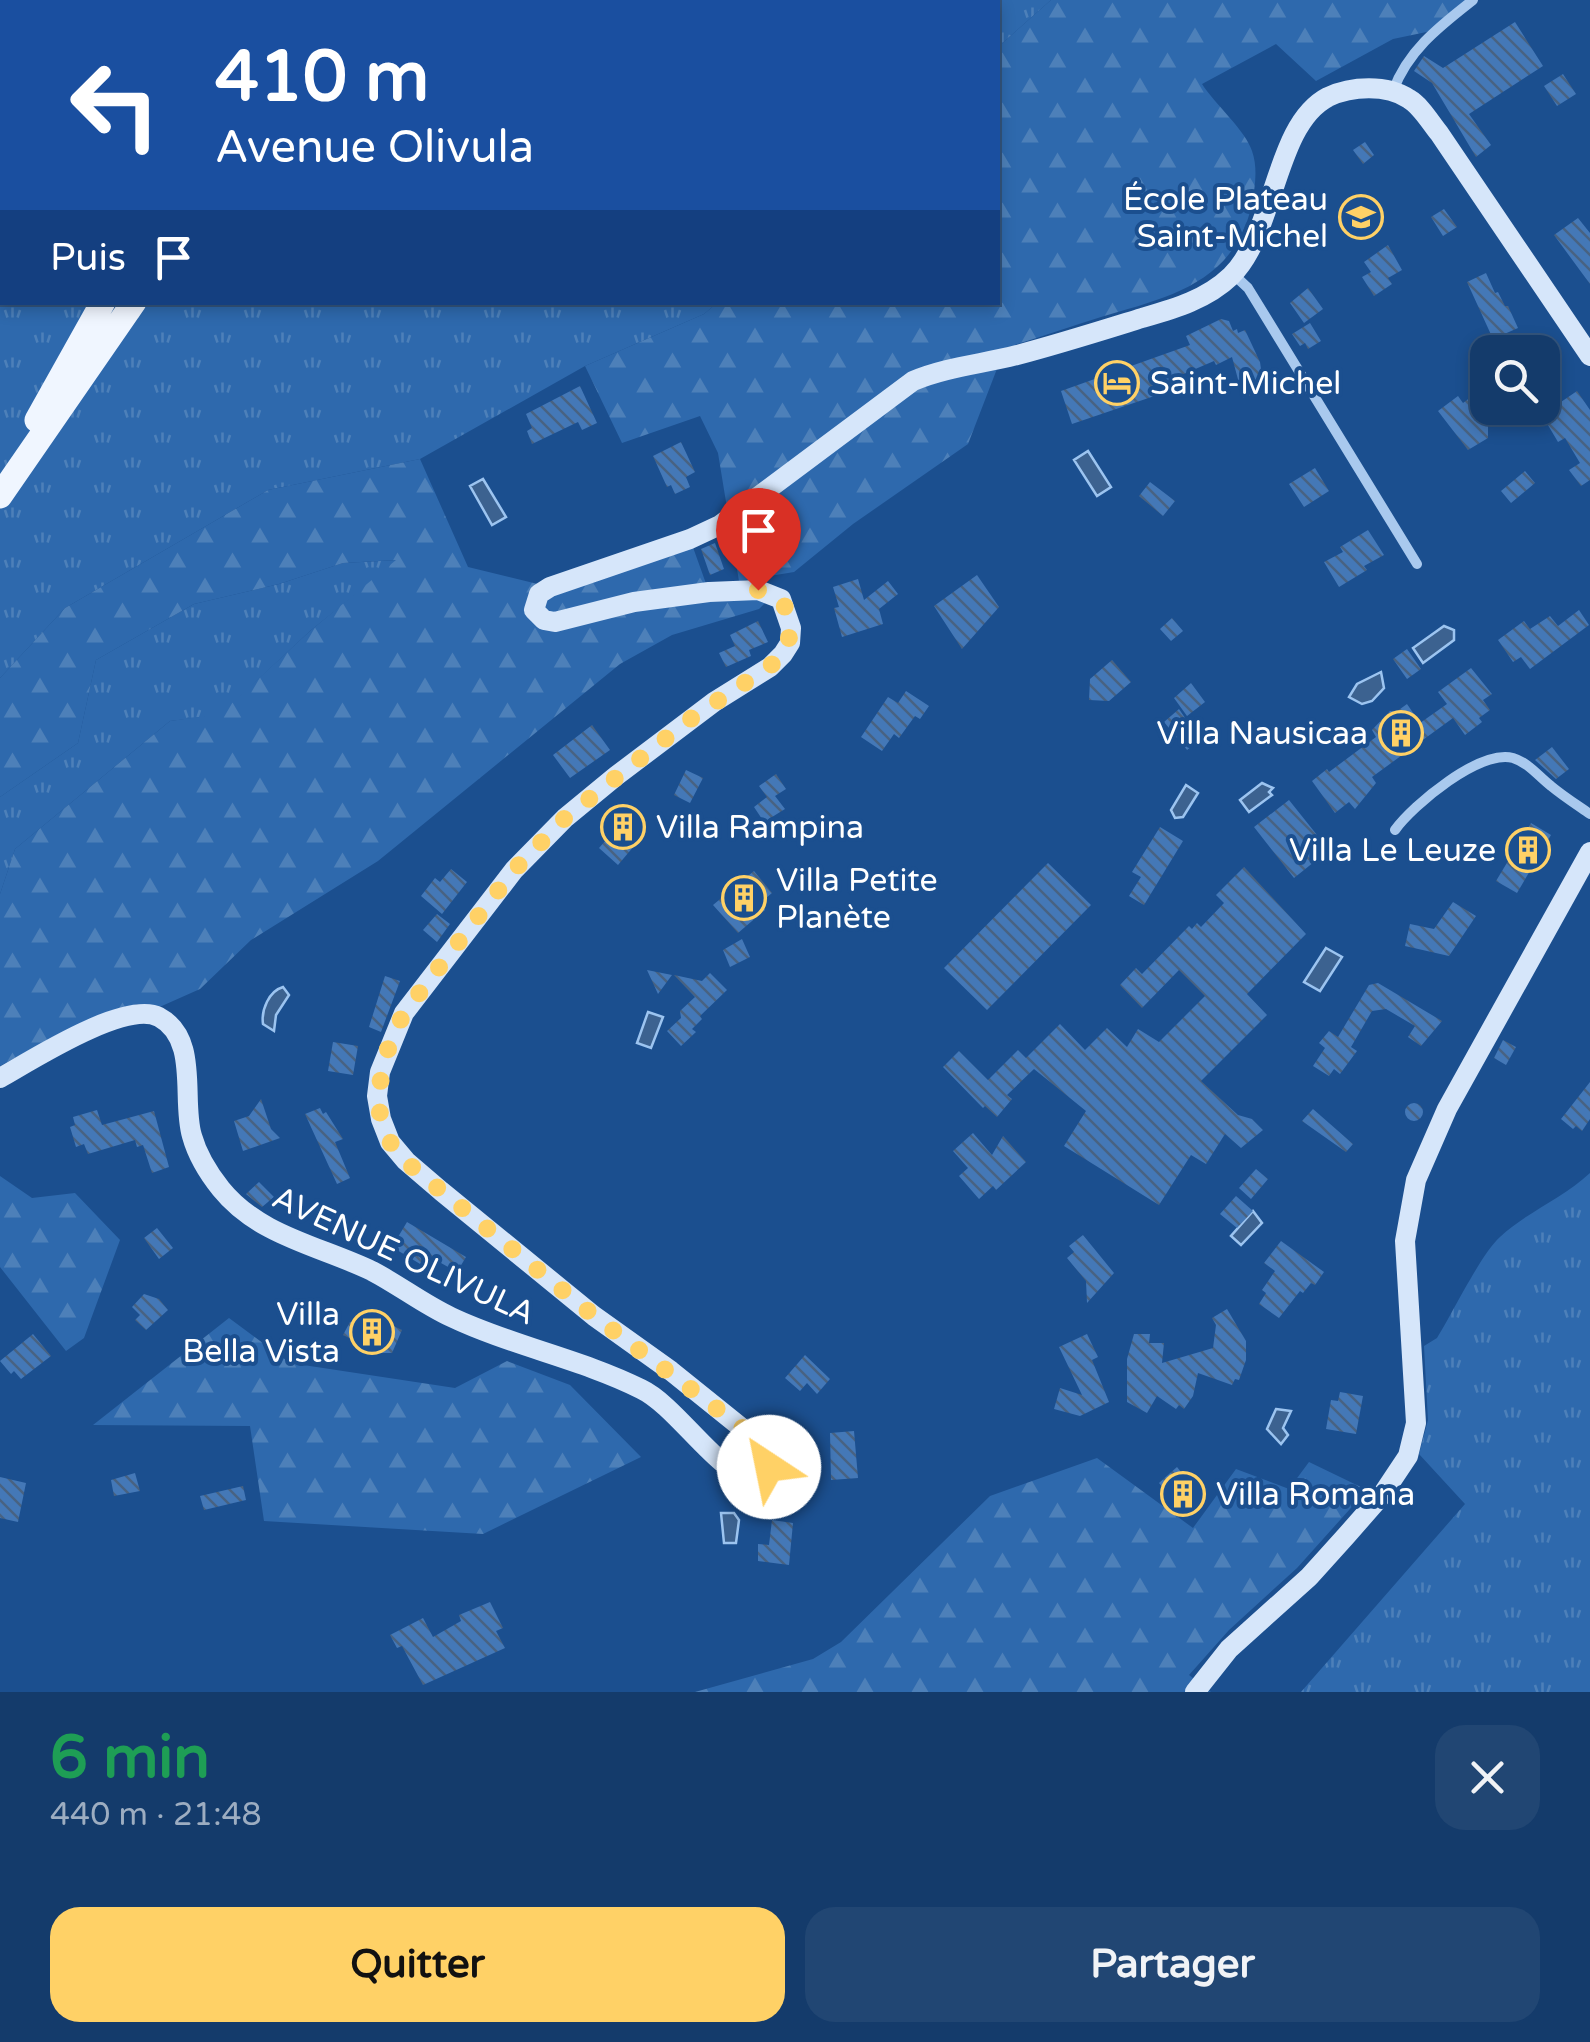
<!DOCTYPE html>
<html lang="fr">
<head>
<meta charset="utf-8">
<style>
	:root { --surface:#143b6b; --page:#214673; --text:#f1f3f6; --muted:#9dadc1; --line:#33557e; --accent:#ffd166 }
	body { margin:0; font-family:"Varela Round",sans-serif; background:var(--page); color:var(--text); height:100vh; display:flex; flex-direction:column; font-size:38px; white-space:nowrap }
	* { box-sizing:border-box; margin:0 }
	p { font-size:32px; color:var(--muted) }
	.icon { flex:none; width:55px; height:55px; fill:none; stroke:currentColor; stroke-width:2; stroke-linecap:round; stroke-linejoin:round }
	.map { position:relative; height:1692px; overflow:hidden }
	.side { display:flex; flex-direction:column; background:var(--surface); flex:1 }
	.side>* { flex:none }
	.top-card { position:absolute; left:0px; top:0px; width:1000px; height:305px; box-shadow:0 5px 15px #0003,0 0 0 2px var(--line); background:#1a4fa0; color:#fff; overflow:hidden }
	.controls { position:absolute; left:1470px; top:335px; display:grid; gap:20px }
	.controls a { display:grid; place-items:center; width:90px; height:90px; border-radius:20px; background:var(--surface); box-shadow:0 5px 15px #0003,0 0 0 2px var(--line); font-size:50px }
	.pin { position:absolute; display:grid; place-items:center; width:85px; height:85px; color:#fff; margin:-102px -42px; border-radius:50% 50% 50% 0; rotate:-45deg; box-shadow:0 0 10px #0007 }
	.pin .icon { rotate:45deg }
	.me { position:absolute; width:110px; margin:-55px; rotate:326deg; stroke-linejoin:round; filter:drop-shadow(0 0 8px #0008) }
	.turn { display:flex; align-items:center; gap:35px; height:210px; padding:0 50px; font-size:45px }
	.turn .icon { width:130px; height:130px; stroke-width:2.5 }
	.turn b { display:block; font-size:70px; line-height:85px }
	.then { display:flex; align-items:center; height:95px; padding:0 50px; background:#0003; gap:20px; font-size:38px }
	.round { display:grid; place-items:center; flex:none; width:105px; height:105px; border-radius:30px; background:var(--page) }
	.overview { display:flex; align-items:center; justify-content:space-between; height:170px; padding:0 50px }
	h1 { font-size:60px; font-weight:700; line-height:75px; color:#1e9e55 }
	.cta { display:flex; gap:20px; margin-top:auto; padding:20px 50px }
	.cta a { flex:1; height:115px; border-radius:30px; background:var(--accent); color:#111; font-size:40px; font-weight:700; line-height:115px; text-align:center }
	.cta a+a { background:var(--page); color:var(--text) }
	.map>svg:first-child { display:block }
	.grass { fill:url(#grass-tufts) }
	.forest { fill:url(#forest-firs) }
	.water { fill:#3c6290; stroke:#9cc4f0; stroke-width:2.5 }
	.building { fill:url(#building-back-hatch) }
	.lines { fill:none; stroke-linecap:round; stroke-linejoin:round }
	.street { stroke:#a9c9ee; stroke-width:10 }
	.secondary { stroke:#d6e6fa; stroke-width:20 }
	.primary { stroke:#f0f6ff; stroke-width:25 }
	.route { stroke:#ffd166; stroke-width:18; stroke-dasharray:0 32.4 }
	.labels { text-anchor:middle; stroke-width:8; stroke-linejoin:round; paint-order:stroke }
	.poi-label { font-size:32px; fill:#fff; stroke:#1b4f8f; text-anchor:end }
	.street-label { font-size:32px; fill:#fff; stroke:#1b4f8f }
</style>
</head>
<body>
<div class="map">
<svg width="1590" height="1692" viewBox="0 0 1590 1692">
	<defs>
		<pattern id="grass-tufts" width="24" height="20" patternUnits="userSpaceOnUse" patternTransform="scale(2.5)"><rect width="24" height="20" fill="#2e69ad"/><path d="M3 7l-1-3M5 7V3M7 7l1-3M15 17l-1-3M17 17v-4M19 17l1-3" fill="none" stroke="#4d80b9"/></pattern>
		<pattern id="forest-firs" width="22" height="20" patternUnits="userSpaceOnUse" patternTransform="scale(2.5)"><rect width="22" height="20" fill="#2e69ad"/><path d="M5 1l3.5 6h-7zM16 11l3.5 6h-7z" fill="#4d80b9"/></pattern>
		<pattern id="building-back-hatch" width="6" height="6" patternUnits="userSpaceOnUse" patternTransform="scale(2.5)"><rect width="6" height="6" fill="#4478b7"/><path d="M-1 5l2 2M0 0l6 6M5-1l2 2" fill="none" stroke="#486282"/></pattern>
	</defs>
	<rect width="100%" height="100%" fill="#1b4f8f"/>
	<path class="grass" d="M 0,0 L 21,1 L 1051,0 L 998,47 L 998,2 L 2,2 L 2,302 L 717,303 L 704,314 L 585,366 L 420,459 L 268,490 L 65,608 L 0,678 Z
		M 398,560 L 310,631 L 220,715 L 170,721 L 15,849 L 0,894 L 0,797 L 78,743 L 96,660 L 194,604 L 279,584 L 343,563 Z
		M 1590,1173 L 1590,1692 L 1301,1692 L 1465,1504 L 1419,1454 L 1428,1420 L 1424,1346 L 1437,1338 C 1452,1314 1481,1254 1500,1237 C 1527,1212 1563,1198 1590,1173 Z"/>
	<path class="forest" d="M 1051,0 L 1473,0 L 1436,30 L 1393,39 L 1316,81 L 1276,44 L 1202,84 C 1214,103 1246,131 1252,151 C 1258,168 1255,187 1252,204 C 1234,284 1168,297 1101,317 C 1069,327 1037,338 1005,348 L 968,444 L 853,524 L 794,572 L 739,581 L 718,453 L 700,416 L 622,443 L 585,366 L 704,314 L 717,303 L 998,302 L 998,47 Z
		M 420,459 L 468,567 L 550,587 L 690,539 L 709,592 L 774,594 L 759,609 L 672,635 L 620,664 L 378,861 L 251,940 L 200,989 L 155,1009 L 137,1004 L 115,1010 L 59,1034 L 0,1066 L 0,894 L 15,849 L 170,721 L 220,714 L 310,631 L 396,560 L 343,563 L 279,584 L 194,604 L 96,660 L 78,743 L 0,797 L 0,678 L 65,608 L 268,490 Z
		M 0,1176 L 32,1198 L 75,1193 L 120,1240 L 84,1338 L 66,1351 L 0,1267 Z
		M 229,1318 L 290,1363 L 455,1388 L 507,1361 L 570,1385 L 641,1457 L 483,1534 L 264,1521 L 250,1426 L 93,1425 Z
		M 1097,1458 L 1193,1528 L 1236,1469 L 1289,1489 L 1309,1462 L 1367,1490 L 1297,1568 L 1229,1630 L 1189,1675 L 1211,1692 L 695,1692 L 813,1659 L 841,1642 L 990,1496 Z"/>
	<path class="water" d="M 1088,451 L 1111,487 L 1097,496 L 1074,460 Z
		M 483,479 L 506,517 L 492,525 L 470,486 Z
		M 1444,626 L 1454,630 L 1454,640 L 1423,663 L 1413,648 Z
		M 1381,672 L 1384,688 L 1372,701 L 1362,704 L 1349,697 L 1357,684 Z
		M 1262,783 L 1273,788 L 1269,792 L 1272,795 L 1249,812 L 1240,800 Z
		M 1186,785 L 1198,793 L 1183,817 L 1175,818 L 1171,810 Z
		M 1326,948 L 1342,957 L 1320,991 L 1304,982 Z
		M 283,987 L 289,995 L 276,1015 L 274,1031 L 263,1024 C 261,1010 269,991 283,987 Z
		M 648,1012 L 663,1017 L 651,1048 L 637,1043 Z
		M 1253,1211 L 1262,1223 L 1241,1245 L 1231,1236 Z
		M 1276,1409 L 1291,1411 L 1283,1428 L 1288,1435 L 1281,1444 L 1267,1429 Z
		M 734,1513 L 739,1520 L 736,1543 L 724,1543 L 721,1513 Z"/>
	<path class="building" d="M 1515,22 L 1543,66 L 1469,114 L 1491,145 L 1476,157 L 1432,83 L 1414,71 L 1424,56 L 1443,68 Z
		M 1563,74 L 1576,94 L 1557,106 L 1544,86 Z
		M 1365,142 L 1374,155 L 1363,164 L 1353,150 Z
		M 1374,199 L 1384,217 L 1356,233 L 1345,215 Z
		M 1444,209 L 1457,227 L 1443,236 L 1431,217 Z
		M 1578,218 L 1590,233 L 1590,284 L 1554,235 Z
		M 1388,245 L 1402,270 L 1388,278 L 1392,284 L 1374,296 L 1362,277 L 1371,272 L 1364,262 Z
		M 1486,273 L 1495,293 L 1498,292 L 1505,306 L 1508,306 L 1518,328 L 1493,339 L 1467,282 Z
		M 1308,288 L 1323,309 L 1304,323 L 1290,303 Z
		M 1221,319 L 1229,321 L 1233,331 L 1237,329 L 1238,333 L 1245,330 L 1260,362 L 1264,390 L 1243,398 L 1232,357 L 1216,365 L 1214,361 L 1172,379 L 1175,389 L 1072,424 L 1061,391 L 1190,345 L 1186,336 Z
		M 1310,323 L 1321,341 L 1308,349 L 1305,343 L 1300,346 L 1292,334 Z
		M 1488,384 L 1488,408 L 1503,408 L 1488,419 L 1488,438 L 1468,450 L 1438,411 L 1458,396 L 1463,403 Z
		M 580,386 L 597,423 L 582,430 L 578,422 L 532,444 L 527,431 L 532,428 L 526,414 Z
		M 1577,391 L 1590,410 L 1590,480 L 1581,486 L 1569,470 L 1580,463 L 1565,438 L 1558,442 L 1542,415 Z
		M 681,442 L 695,472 L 686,477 L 690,487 L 675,494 L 671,485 L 667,487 L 653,456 Z
		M 1315,468 L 1329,491 L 1304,507 L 1289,484 Z
		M 1525,471 L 1535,483 L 1511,503 L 1501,491 Z
		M 1150,482 L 1175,501 L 1163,516 L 1139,496 Z
		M 1368,530 L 1384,555 L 1364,566 L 1367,570 L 1339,587 L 1324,562 L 1343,552 L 1340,547 Z
		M 715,543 L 724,569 L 710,575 L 701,549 Z
		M 977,575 L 999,607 L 962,649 L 934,606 Z
		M 858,579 L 864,600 L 888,581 L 898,594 L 879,609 L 883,624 L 842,637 L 834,608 L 839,607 L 833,587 Z
		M 1579,610 L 1589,625 L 1530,669 L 1521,657 L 1513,662 L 1498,640 L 1524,621 L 1530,629 L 1550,616 L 1558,626 Z
		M 1172,618 L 1183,631 L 1171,641 L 1160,629 Z
		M 758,621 L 768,642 L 749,650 L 751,656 L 726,667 L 719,653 L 735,646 L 730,635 Z
		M 1407,649 L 1421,669 L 1407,679 L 1393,659 Z
		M 1112,660 L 1131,682 L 1109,701 L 1089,700 L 1090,679 Z
		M 1471,668 L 1492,694 L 1483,700 L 1490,710 L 1479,718 L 1482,722 L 1465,735 L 1453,718 L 1372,777 L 1376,783 L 1355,809 L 1349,802 L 1335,813 L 1312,781 L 1327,769 L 1329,772 L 1376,737 L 1372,730 L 1390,711 L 1396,712 L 1407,704 L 1420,723 L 1447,704 L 1438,692 Z
		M 1191,683 L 1205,702 L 1187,716 L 1174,698 Z
		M 906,691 L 929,706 L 920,719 L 915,716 L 899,738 L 894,734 L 882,751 L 861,737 L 888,697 L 898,703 Z
		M 1179,709 L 1200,740 L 1187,750 L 1164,722 Z
		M 592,725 L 610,750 L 570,778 L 553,755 Z
		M 1552,747 L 1569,769 L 1556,779 L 1535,760 Z
		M 686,770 L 703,778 L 690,803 L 674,795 Z
		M 776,774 L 786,789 L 775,796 L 785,809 L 764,822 L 754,807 L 767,797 L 759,786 Z
		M 1289,800 L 1329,850 L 1294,878 L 1254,827 Z
		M 628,815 L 645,833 L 618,865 L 599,848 Z
		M 1531,823 L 1551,835 L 1517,893 L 1496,881 Z
		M 1160,827 L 1183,841 L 1144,905 L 1129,896 L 1141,877 L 1132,872 Z
		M 1048,863 L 1091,905 L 987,1010 L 944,968 Z
		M 1244,867 L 1306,934 L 1247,994 L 1267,1015 L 1201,1081 L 1238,1115 L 1252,1119 L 1263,1130 L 1241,1148 L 1225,1134 L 1206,1164 L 1191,1155 L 1159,1205 L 1064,1146 L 1086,1111 L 1034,1069 L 1007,1095 L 1012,1099 L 997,1117 L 985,1106 L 983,1108 L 943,1067 L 959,1051 L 988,1080 L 1018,1050 L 1026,1058 L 1060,1024 L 1085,1050 L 1107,1028 L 1127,1047 L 1138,1029 L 1159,1042 L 1205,996 L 1179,970 L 1142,1008 L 1120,985 L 1136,968 L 1142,974 L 1189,926 L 1192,929 L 1197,923 L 1201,927 L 1224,903 L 1216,895 Z
		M 451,869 L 467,882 L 442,914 L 421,896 L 435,878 L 440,882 Z
		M 754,871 L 772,893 L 760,903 L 765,910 L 738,933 L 713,905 Z
		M 1453,902 L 1476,916 L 1449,956 L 1405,946 L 1410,924 L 1434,929 Z
		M 437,914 L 450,924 L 437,942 L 423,930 Z
		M 742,939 L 750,957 L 730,967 L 723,950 Z
		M 647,970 L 672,975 L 658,994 Z
		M 710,973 L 727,990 L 700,1016 L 702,1019 L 692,1029 L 696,1032 L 681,1046 L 667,1031 L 681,1018 L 680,1011 L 695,997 L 674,975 L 702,981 Z
		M 385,976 L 400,981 L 381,1032 L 369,1027 Z
		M 1378,983 L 1442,1021 L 1421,1046 L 1408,1037 L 1415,1026 L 1386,1009 L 1372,1011 L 1351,1047 L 1357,1051 L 1340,1074 L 1334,1069 L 1329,1076 L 1313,1066 L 1325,1048 L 1319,1043 L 1329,1031 L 1338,1037 L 1369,985 Z
		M 1503,1040 L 1516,1047 L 1506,1065 L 1494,1058 Z
		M 333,1042 L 358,1046 L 353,1075 L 328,1071 Z
		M 1590,1082 L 1590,1119 L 1582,1131 L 1576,1126 L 1573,1129 L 1561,1119 Z
		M 261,1099 L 271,1129 L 280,1138 L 243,1151 L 234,1121 L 249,1116 Z
		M1405 1112a9 9 0 1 1 18 0a9 9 0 1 1-18 0Z
		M 320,1108 L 323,1114 L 326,1112 L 343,1139 L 335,1142 L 350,1178 L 337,1184 L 305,1114 Z
		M 1313,1109 L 1353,1144 L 1346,1152 L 1302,1121 Z
		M 97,1110 L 102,1125 L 154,1111 L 169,1167 L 152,1173 L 143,1145 L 137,1147 L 135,1140 L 88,1154 L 84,1144 L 76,1147 L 70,1127 L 75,1125 L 73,1117 Z
		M 973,1133 L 992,1155 L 1003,1136 L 1026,1162 L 996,1190 L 993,1186 L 979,1199 L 959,1176 L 968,1168 L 953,1151 Z
		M 1256,1169 L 1268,1179 L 1251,1199 L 1239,1188 Z
		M 259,1182 L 274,1197 L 262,1207 L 246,1194 Z
		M 1236,1196 L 1253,1211 L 1237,1228 L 1220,1214 Z
		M 407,1222 L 466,1257 L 457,1272 L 441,1263 L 435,1273 L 392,1247 Z
		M 157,1228 L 173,1248 L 159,1259 L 144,1238 Z
		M 1083,1235 L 1114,1273 L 1087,1303 L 1086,1281 L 1067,1258 L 1074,1252 L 1069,1246 Z
		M 1281,1241 L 1324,1272 L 1315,1285 L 1311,1283 L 1303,1293 L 1300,1291 L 1279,1318 L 1259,1304 L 1266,1293 L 1262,1290 L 1275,1271 L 1264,1263 Z
		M 144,1294 L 159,1299 L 168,1310 L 146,1330 L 135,1320 L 140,1315 L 132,1307 Z
		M 1227,1309 L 1246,1341 L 1246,1360 L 1239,1380 L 1235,1379 L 1232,1385 L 1198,1373 L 1193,1396 L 1184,1409 L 1179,1405 L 1176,1409 L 1157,1396 L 1147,1413 L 1127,1402 L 1127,1359 L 1134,1334 L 1150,1334 L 1149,1343 L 1164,1343 L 1162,1363 L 1213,1348 L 1216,1325 L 1212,1318 Z
		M 362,1311 L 402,1330 L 392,1353 L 380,1353 L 343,1335 L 350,1322 L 356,1325 Z
		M 33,1334 L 51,1356 L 21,1379 L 14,1371 L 11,1374 L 0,1361 Z
		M 1087,1334 L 1098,1357 L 1092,1360 L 1109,1402 L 1080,1416 L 1054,1409 L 1060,1388 L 1082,1395 L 1059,1347 Z
		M 805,1355 L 830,1379 L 817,1394 L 807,1383 L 800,1391 L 785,1378 Z
		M 1340,1392 L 1363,1396 L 1356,1434 L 1326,1429 L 1331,1400 L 1338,1401 Z
		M 854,1431 L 858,1478 L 831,1480 L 830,1433 Z
		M 1177,1467 L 1200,1496 L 1183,1511 L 1159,1483 Z
		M 135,1473 L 140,1491 L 114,1496 L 111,1480 Z
		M 0,1477 L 26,1483 L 18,1522 L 0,1518 Z
		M 243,1486 L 246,1500 L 204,1510 L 200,1496 Z
		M 772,1520 L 793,1523 L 789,1565 L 758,1561 L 758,1544 L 769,1545 Z
		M 490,1602 L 503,1628 L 496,1631 L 505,1648 L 423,1685 L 402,1646 L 397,1648 L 390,1635 L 423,1618 L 433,1637 L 461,1621 L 459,1615 Z"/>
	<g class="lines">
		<path class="street" d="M 1393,91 C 1408,50 1440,26 1473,0
			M 1233,274 L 1248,288 L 1417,564
			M 1395,830 C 1413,805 1480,749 1513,758 C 1529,763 1538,776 1551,786 C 1563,796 1577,805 1590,814"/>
		<path class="secondary" d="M 0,1078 C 32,1060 125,1000 159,1017 C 200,1039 181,1100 192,1136 C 197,1154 209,1174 221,1189 C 259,1236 320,1246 372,1271 C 399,1285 423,1304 451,1317 C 512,1346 581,1359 641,1389 C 679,1407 722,1481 758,1479 L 769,1467 L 766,1452 L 758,1441 L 671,1371 L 594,1316 L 441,1191 L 406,1161 L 390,1142 L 381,1119 L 377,1096 L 380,1072 L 404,1013 L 514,870 L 565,818 L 616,776 L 714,702 L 770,667 L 783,654 L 790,643 L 791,628 L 781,599 L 758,590 L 709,592 L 634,602 L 555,622 L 544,620 L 534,610 L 539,594 L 550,587 L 690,539 L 720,525 L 913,381 C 946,367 982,364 1017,355 C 1059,344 1100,331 1142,318 C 1173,309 1206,300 1231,276 C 1276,232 1274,125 1328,97 C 1351,86 1387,84 1409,99 C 1421,106 1430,122 1439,133 L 1590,356
			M 1195,1692 L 1229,1649 L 1309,1577 L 1346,1536 L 1382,1495 L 1408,1456 L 1416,1423 L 1405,1241 L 1416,1180 L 1447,1109 L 1590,852"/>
		<path class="primary" d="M 307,2 L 308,0
			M 339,2 L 341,0
			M 37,420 L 103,302
			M 0,496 L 134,302"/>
	</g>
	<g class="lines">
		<path class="route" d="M 758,590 C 791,595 797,628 783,654 L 770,666 L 689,720 L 565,818 L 514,870 L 404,1013 L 390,1041 L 377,1096 L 381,1119 L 390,1142 L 406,1162 L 594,1316 L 745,1430 L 766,1452 L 769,1467"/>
	</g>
	<defs>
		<g id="school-ring" transform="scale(2.25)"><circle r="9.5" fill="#1b4f8f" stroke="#ffd166" stroke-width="1.5"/><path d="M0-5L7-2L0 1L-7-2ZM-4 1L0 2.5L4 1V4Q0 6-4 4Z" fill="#ffd166"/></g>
		<g id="hotel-ring" transform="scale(2.25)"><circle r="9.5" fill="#1b4f8f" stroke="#ffd166" stroke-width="1.5"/><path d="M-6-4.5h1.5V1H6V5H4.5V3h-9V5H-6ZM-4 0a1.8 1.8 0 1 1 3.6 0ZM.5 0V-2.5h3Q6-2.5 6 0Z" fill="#ffd166"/></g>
		<g id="building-ring" transform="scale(2.25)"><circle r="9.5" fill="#1b4f8f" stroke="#ffd166" stroke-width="1.5"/><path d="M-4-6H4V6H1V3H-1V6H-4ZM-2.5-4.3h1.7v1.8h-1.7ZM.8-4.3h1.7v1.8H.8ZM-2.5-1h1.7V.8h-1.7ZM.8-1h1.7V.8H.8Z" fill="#ffd166"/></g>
	</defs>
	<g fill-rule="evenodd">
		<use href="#school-ring" x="1361" y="217"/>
		<use href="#hotel-ring" x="1117" y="383"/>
		<use href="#building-ring" x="1401" y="733"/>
		<use href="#building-ring" x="623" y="827"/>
		<use href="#building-ring" x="1528" y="850"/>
		<use href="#building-ring" x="744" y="898"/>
		<use href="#building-ring" x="372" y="1332"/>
		<use href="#building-ring" x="1183" y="1494"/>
	</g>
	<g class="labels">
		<g class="poi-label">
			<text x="1328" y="210">École Plateau<tspan x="1328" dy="37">Saint-Michel</tspan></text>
			<text x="1150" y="394" text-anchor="start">Saint-Michel</text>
			<text x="1368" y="744">Villa Nausicaa</text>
			<text x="656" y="838" text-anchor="start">Villa Rampina</text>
			<text x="1496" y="861">Villa Le Leuze</text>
			<text x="776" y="891" text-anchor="start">Villa Petite<tspan x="776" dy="37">Planète</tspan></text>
			<text x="340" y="1325">Villa<tspan x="340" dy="37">Bella Vista</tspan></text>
			<text x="1216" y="1505" text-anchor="start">Villa Romana</text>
		</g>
		<g class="street-label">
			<text transform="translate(404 1255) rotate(25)" y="11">AVENUE OLIVULA</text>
		</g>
	</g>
</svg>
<div class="controls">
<a><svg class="icon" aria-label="search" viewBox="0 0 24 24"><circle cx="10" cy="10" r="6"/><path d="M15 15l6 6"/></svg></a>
</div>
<div class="pin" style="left:758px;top:590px;background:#d93025"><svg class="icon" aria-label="arrive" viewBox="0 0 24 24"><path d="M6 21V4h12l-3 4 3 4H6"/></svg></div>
<svg class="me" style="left:769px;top:1467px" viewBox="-20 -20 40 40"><circle r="19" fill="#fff"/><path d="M0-13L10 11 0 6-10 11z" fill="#ffd166"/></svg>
<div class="top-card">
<div class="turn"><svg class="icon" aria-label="left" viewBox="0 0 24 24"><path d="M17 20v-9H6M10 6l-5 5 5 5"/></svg><div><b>410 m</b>Avenue Olivula</div></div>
<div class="then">Puis<svg class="icon" aria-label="arrive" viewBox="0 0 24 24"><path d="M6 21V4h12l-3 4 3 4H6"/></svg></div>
</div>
</div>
<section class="side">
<div class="overview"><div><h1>6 min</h1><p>440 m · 21:48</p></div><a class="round"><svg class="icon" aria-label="close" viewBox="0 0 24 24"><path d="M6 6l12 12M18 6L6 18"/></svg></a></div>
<div class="cta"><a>Quitter</a><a>Partager</a></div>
</section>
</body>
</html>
